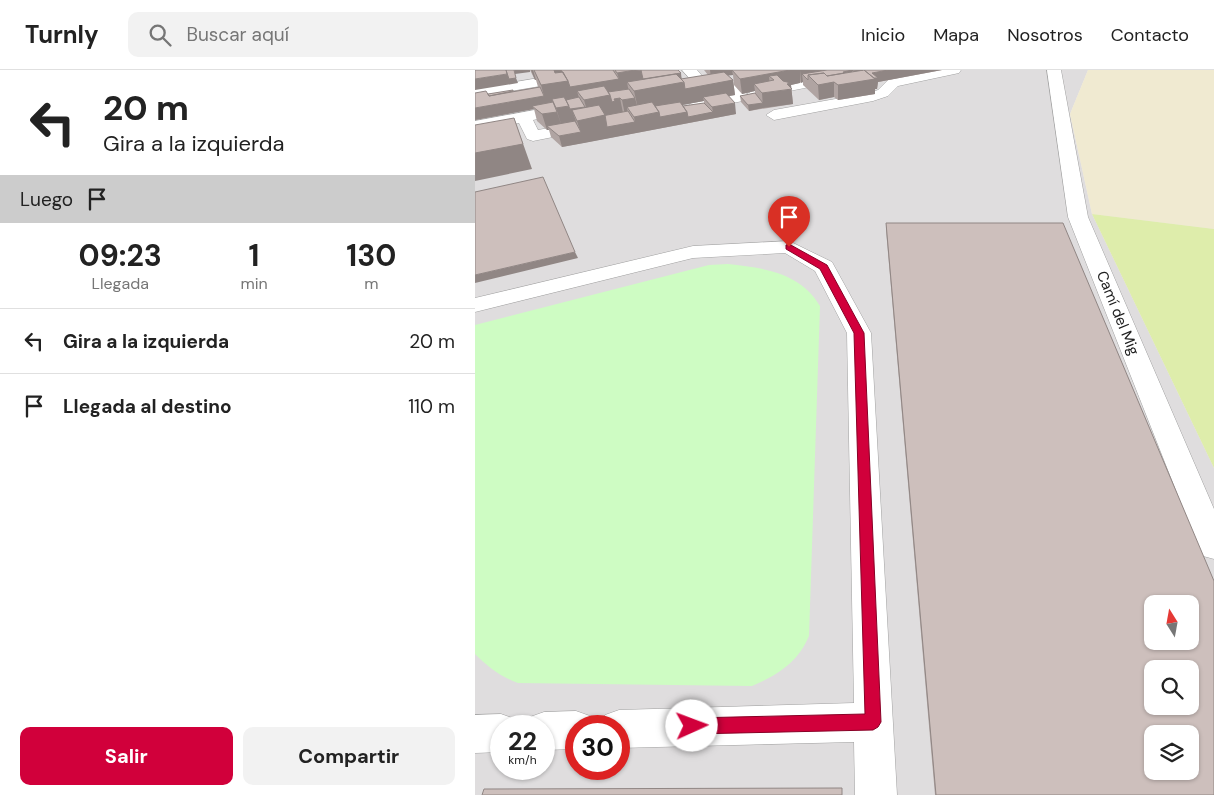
<!DOCTYPE html>
<html lang="es">
<head>
<meta charset="utf-8">
<style>
	:root { --surface:#fff; --page:#f2f2f2; --text:#222; --muted:#767676; --line:#e0e0e0; --accent:#d1003b }
	body { margin:0; font-family:"DM Sans",sans-serif; background:var(--page); color:var(--text); height:100vh; display:flex; flex-direction:column; font-size:19px; white-space:nowrap }
	* { box-sizing:border-box; margin:0 }
	p { font-size:16px; color:var(--muted) }
	.icon { flex:none; width:28px; height:28px; fill:none; stroke:currentColor; stroke-width:2; stroke-linecap:round; stroke-linejoin:round }
	.map { position:relative; flex:1; overflow:hidden }
	.drawer { display:flex; flex-direction:column; background:var(--surface); width:475px }
	.drawer>* { flex:none }
	.banner { background:#fff; color:var(--text); overflow:hidden }
	.needle { width:32px; rotate:349deg }
	.controls { position:absolute; left:669px; top:525px; display:grid; gap:10px }
	.controls a { display:grid; place-items:center; width:55px; height:55px; border-radius:10px; background:var(--surface); box-shadow:0 1px 4px #0004; font-size:25px }
	.speed { position:absolute; left:15px; top:645px; display:flex; gap:10px; font-size:25px; font-weight:700; text-align:center }
	.speed>* { display:grid; place-content:center; width:65px; height:65px; border-radius:50%; background:var(--surface); box-shadow:0 1px 4px #0004; line-height:1 }
	.speed small { font-size:12px; font-weight:400 }
	.speed .limit { border:8px solid #d22; background:#fff; color:#111 }
	.pin { position:absolute; display:grid; place-items:center; width:42px; height:42px; color:#fff; margin:-51px -21px; border-radius:50% 50% 50% 0; rotate:-45deg; box-shadow:0 0 5px #0007 }
	.pin .icon { rotate:45deg }
	.me { position:absolute; width:55px; margin:-28px; rotate:88deg; stroke-linejoin:round; filter:drop-shadow(0 0 4px #0008) }
	.turn { display:flex; align-items:center; gap:18px; height:105px; padding:0 20px; font-size:22px }
	.turn .icon { width:65px; height:65px; stroke-width:2.5 }
	.turn b { display:block; font-size:35px; line-height:42px }
	.then { display:flex; align-items:center; height:48px; padding:0 20px; background:#0003; gap:10px; font-size:19px }
	.eta { display:flex; justify-content:space-evenly; align-items:center; height:85px; text-align:center }
	.eta b { font-size:30px; font-weight:700; line-height:35px }
	.action { display:flex; gap:10px; margin-top:auto; padding:10px 20px }
	.action a { flex:1; height:58px; border-radius:10px; background:var(--accent); color:#fff; font-size:20px; font-weight:700; line-height:58px; text-align:center }
	.action a+a { background:var(--page); color:var(--text) }
	ul { padding:0; list-style:none }
	li { display:flex; align-items:center; gap:15px; height:65px; padding:0 20px; border-top:1px solid var(--line) }
	li div { flex:1 }
	li b { display:block; font-size:19px }
	li em { font-style:normal }
	header { display:flex; align-items:center; gap:30px; box-sizing:border-box; height:70px; padding:0 25px; background:var(--surface); border-bottom:1px solid var(--line) }
	header strong { font-size:24px }
	nav { display:flex; gap:28px; margin-inline-start:auto; font-size:18px }
	.search { width:350px; height:45px; background:var(--page); display:flex; align-items:center; gap:12px; box-sizing:border-box; padding:0 18px; border-radius:10px; color:var(--muted); font-size:19px }
	main { display:flex; flex:1; min-height:0 }
	.map>svg:first-child { display:block }
	.residential { fill:#dfddde; fill-rule:evenodd }
	.farmland { fill:#f0ead1 }
	.grass { fill:#deedab }
	.park { fill:#cefcc3 }
	.lines { fill:none; stroke-linecap:round; stroke-linejoin:round }
	.minor-casing { stroke:#a1a1a1; stroke-width:1 }
	.minor { fill:#fff; fill-rule:evenodd }
	.wall { fill:#b0a4a2; fill-rule:evenodd }
	.shaded-wall { fill:#908684 }
	.building { fill:#cdbfbc; stroke:#908684; fill-rule:evenodd }
	.route { fill:#d1003b; stroke:#880026 }
	.labels { text-anchor:middle; stroke-width:4; stroke-linejoin:round; paint-order:stroke }
	.street-label { font-size:15px; fill:#202020; stroke:#fff }
</style>
</head>
<body>
<header>
<strong>Turnly</strong>
<div class="search"><svg class="icon" aria-label="search" viewBox="0 0 24 24"><circle cx="10" cy="10" r="6"/><path d="M15 15l6 6"/></svg>Buscar aquí</div>
<nav><a>Inicio</a><a>Mapa</a><a>Nosotros</a><a>Contacto</a></nav>
</header>
<main>
<section class="drawer">
<div class="banner">
<div class="turn"><svg class="icon" aria-label="left" viewBox="0 0 24 24"><path d="M17 20v-9H6M10 6l-5 5 5 5"/></svg><div><b>20 m</b>Gira a la izquierda</div></div>
<div class="then">Luego<svg class="icon" aria-label="arrive" viewBox="0 0 24 24"><path d="M6 21V4h12l-3 4 3 4H6"/></svg></div>
</div>
<div class="eta">
<div><b>09:23</b><p>Llegada</p></div>
<div><b>1</b><p>min</p></div>
<div><b>130</b><p>m</p></div>
</div>
<ul>
<li><svg class="icon" aria-label="left" viewBox="0 0 24 24"><path d="M17 20v-9H6M10 6l-5 5 5 5"/></svg><div><b>Gira a la izquierda</b></div><em>20 m</em></li>
<li><svg class="icon" aria-label="arrive" viewBox="0 0 24 24"><path d="M6 21V4h12l-3 4 3 4H6"/></svg><div><b>Llegada al destino</b></div><em>110 m</em></li>
</ul>
<div class="action"><a>Salir</a><a>Compartir</a></div>
</section>
<div class="map">
<svg width="739" height="725" viewBox="0 0 739 725">
	<rect width="100%" height="100%" fill="#f1ebe7"/>
	<path class="residential" d="M 0,0 L 613,0 L 595,44 L 617,144 L 739,398 L 739,725 L 0,725 ZM 678,534 L 715,534 L 715,571 L 678,571 ZM 678,599 L 715,599 L 715,636 L 678,636 ZM 26,656 L 69,656 L 69,699 L 26,699 ZM 101,656 L 144,656 L 144,699 L 101,699 ZM 678,664 L 715,664 L 715,701 L 678,701 Z"/>
	<path class="farmland" d="M 613,0 L 739,0 L 739,159 L 617,144 L 595,44 Z"/>
	<path class="grass" d="M 617,144 L 739,159 L 739,398 Z"/>
	<path class="park" d="M 253,194 C 288,198 325,202 345,236 L 334,566 C 323,592 303,605 277,616 L 43,613 C 26,607 13,597 0,584 L 0,255 L 234,195 Z"/>
	<g class="lines">
		<g class="minor-casing">
			<path id="minor" d="M 111,0 L 143,0 L 136,4 L 0,27 L 0,19 Z
				M 207,0 L 222,0 L 235,15 L 228,19 L 223,18 Z
				M 379,0 L 407,0 L 400,4 L 279,28 L 274,27 L 272,30 L 221,41 L 213,36 L 216,33 L 256,25 L 244,11 L 251,7 L 256,8 L 272,24 L 279,20 Z
				M 459,0 L 486,0 L 484,3 L 423,16 L 413,26 L 398,31 L 299,50 L 291,45 L 299,40 L 394,23 L 403,20 L 413,10 Z
				M 572,0 L 586,0 L 613,147 L 739,439 L 739,489 L 728,486 L 723,476 L 593,147 Z
				M 97,33 L 105,38 L 102,41 L 58,50 L 63,60 L 112,51 L 120,56 L 118,59 L 58,71 L 52,69 L 44,53 L 0,61 L 0,51 Z
				M 314,171 L 357,192 L 396,263 L 422,725 L 380,725 L 379,672 L 144,678 L 144,656 L 126,656 L 130,645 L 144,640 L 379,633 L 372,263 L 340,201 L 310,183 L 218,188 L 0,242 L 0,228 L 218,176 Z
				M 101,641 L 115,646 L 119,656 L 101,656 L 101,679 L 69,680 L 69,656 L 52,656 L 55,647 L 69,642 Z
				M 26,644 L 40,649 L 43,656 L 26,656 L 26,682 L 0,683 L 0,645 Z"/>
		</g>
		<use href="#minor" class="minor"/>
	</g>
	<path class="wall" d="M 55,0 L 203,0 L 207,9 L 233,5 L 229,0 L 467,0 L 403,12 L 402,19 L 400,19 L 400,24 L 363,30 L 359,27 L 344,30 L 328,15 L 328,12 L 316,15 L 318,34 L 274,41 L 266,32 L 265,26 L 280,23 L 280,21 L 267,24 L 259,15 L 258,5 L 253,5 L 258,10 L 260,25 L 254,26 L 261,44 L 87,77 L 76,67 L 74,60 L 72,60 L 62,51 L 59,39 L 0,50 L 13,24 L 38,21 L 63,17 L 61,10 L 60,10 ZM 229,31 L 229,33 L 208,36 L 207,35 Z
		M 411,153 L 739,725 L 460,725 L 411,160 Z"/>
	<path class="shaded-wall" d="M 39,0 L 55,0 L 55,2 L 40,4 Z
		M 56,0 L 58,0 L 61,10 L 60,10 Z
		M 59,0 L 106,0 L 93,11 L 144,9 L 142,3 L 160,0 L 206,3 L 207,13 L 258,10 L 260,25 L 231,30 L 228,27 L 229,31 L 164,43 L 159,21 L 152,12 L 154,23 L 139,29 L 145,28 L 148,43 L 160,52 L 159,47 L 184,42 L 238,42 L 237,37 L 260,33 L 261,44 L 109,73 L 102,51 L 97,40 L 102,54 L 100,55 L 95,39 L 110,37 L 114,48 L 109,30 L 102,21 L 105,31 L 77,29 L 79,36 L 57,36 L 59,39 L 0,50 L 0,38 L 69,26 L 66,15 Z
		M 235,0 L 284,0 L 257,0 L 258,5 L 236,8 Z
		M 315,0 L 325,0 L 325,13 L 316,15 L 318,34 L 288,38 L 287,23 L 312,20 L 312,15 L 299,18 L 299,10 L 294,6 L 295,19 L 285,20 L 279,14 L 280,21 L 267,24 L 265,9 Z
		M 325,0 L 346,0 L 346,8 L 346,0 L 395,0 L 377,0 L 377,11 L 397,3 L 413,0 L 467,0 L 403,12 L 402,19 L 400,19 L 400,24 L 363,30 L 363,15 L 359,12 L 359,27 L 344,30 L 343,15 L 333,5 L 327,4 L 328,12 L 326,13 Z
		M 32,4 L 41,8 L 43,13 L 0,20 L 0,9 Z
		M 160,28 L 164,43 L 152,37 L 153,45 L 150,45 L 147,30 Z
		M 288,33 L 288,38 L 274,41 L 273,35 Z
		M 94,36 L 100,55 L 87,57 L 81,38 Z
		M 82,42 L 87,57 L 72,56 L 74,60 L 72,60 L 67,44 Z
		M 39,48 L 57,99 L 0,111 L 0,83 Z
		M 106,62 L 109,73 L 87,77 L 84,66 Z
		M 100,182 L 103,188 L 0,213 L 0,205 Z"/>
	<path class="building" d="M 0,0 L 31,0 L 32,4 L 0,9 Z
		M 31,0 L 39,0 L 41,8 L 34,9 Z
		M 59,0 L 82,0 L 79,0 L 80,3 L 88,2 L 93,11 L 66,15 Z
		M 86,0 L 138,0 L 144,9 L 95,17 L 93,11 Z
		M 140,0 L 160,0 L 142,3 Z
		M 166,0 L 203,0 L 206,3 L 168,9 Z
		M 257,0 L 315,0 L 265,9 Z
		M 352,0 L 388,0 L 378,1 L 377,0 L 368,2 L 369,3 L 352,6 L 349,3 L 333,5 L 333,10 L 327,4 Z
		M 389,0 L 400,9 L 363,15 L 359,12 L 343,15 L 333,5 L 349,3 L 352,6 Z
		M 389,0 L 413,0 L 397,3 L 403,8 L 399,8 Z
		M 249,2 L 258,10 L 210,19 L 209,12 L 206,9 Z
		M 201,4 L 209,12 L 159,21 L 152,12 Z
		M 302,5 L 308,11 L 316,13 L 312,14 L 317,19 L 287,23 L 279,14 L 299,10 L 294,6 Z
		M 129,16 L 135,25 L 109,30 L 102,21 Z
		M 65,17 L 69,26 L 0,38 L 0,23 L 11,21 L 14,26 Z
		M 154,19 L 160,28 L 147,30 L 145,28 L 139,29 L 140,31 L 137,32 L 135,25 L 133,22 Z
		M 38,20 L 38,21 L 14,26 L 13,24 Z
		M 251,23 L 260,33 L 237,37 L 228,27 Z
		M 280,23 L 288,33 L 273,35 L 265,26 Z
		M 89,27 L 94,36 L 81,38 L 77,29 Z
		M 104,27 L 110,37 L 95,39 L 91,30 Z
		M 78,32 L 82,42 L 67,44 L 57,36 Z
		M 177,32 L 184,42 L 159,47 L 152,37 Z
		M 205,32 L 212,42 L 185,47 L 184,42 L 180,36 Z
		M 229,33 L 238,42 L 213,47 L 212,42 L 208,36 Z
		M 124,35 L 130,45 L 102,51 L 97,40 Z
		M 153,41 L 160,52 L 132,57 L 130,45 L 127,46 Z
		M 39,48 L 48,74 L 0,83 L 0,55 Z
		M 100,51 L 106,62 L 84,66 L 72,56 Z
		M 68,107 L 100,182 L 0,205 L 0,122 Z
		M 411,153 L 588,153 L 739,511 L 739,725 L 461,725 ZM 678,534 L 715,534 L 715,571 L 678,571 ZM 678,599 L 715,599 L 715,636 L 678,636 ZM 678,664 L 715,664 L 715,701 L 678,701 Z
		M 367,718 L 367,725 L 7,725 L 9,719 Z"/>
	<path class="route" d="M 314,174 L 352,195 L 389,263 L 406,652 L 403,657 L 398,660 L 217,664 L 211,662 L 209,656 L 211,650 L 217,648 L 390,644 L 379,263 L 345,199 L 311,179 L 311,175 Z"/>
	<g class="labels">
		<g class="street-label">
			<text transform="translate(643 243) rotate(68)" y="5">Camí del Mig</text>
		</g>
	</g>
</svg>
<div class="controls">
<a><svg class="needle" viewBox="-14 -14 28 28"><path d="M0-13l5 13h-10z" fill="#e53935"/><path d="M0 13l5-13h-10z" fill="#767676"/></svg></a>
<a><svg class="icon" aria-label="search" viewBox="0 0 24 24"><circle cx="10" cy="10" r="6"/><path d="M15 15l6 6"/></svg></a>
<a><svg class="icon" aria-label="layers" viewBox="0 0 24 24"><path d="M12 4l9 5-9 5-9-5zM3 14l9 5 9-5"/></svg></a>
</div>
<div class="speed"><div>22<small>km/h</small></div><div class="limit">30</div></div>
<div class="pin" style="left:314px;top:177px;background:#d93025"><svg class="icon" aria-label="arrive" viewBox="0 0 24 24"><path d="M6 21V4h12l-3 4 3 4H6"/></svg></div>
<svg class="me" style="left:217px;top:656px" viewBox="-20 -20 40 40"><circle r="19" fill="#fff"/><path d="M0-13L10 11 0 6-10 11z" fill="#d1003b"/></svg>
</div>
</main>
</body>
</html>
